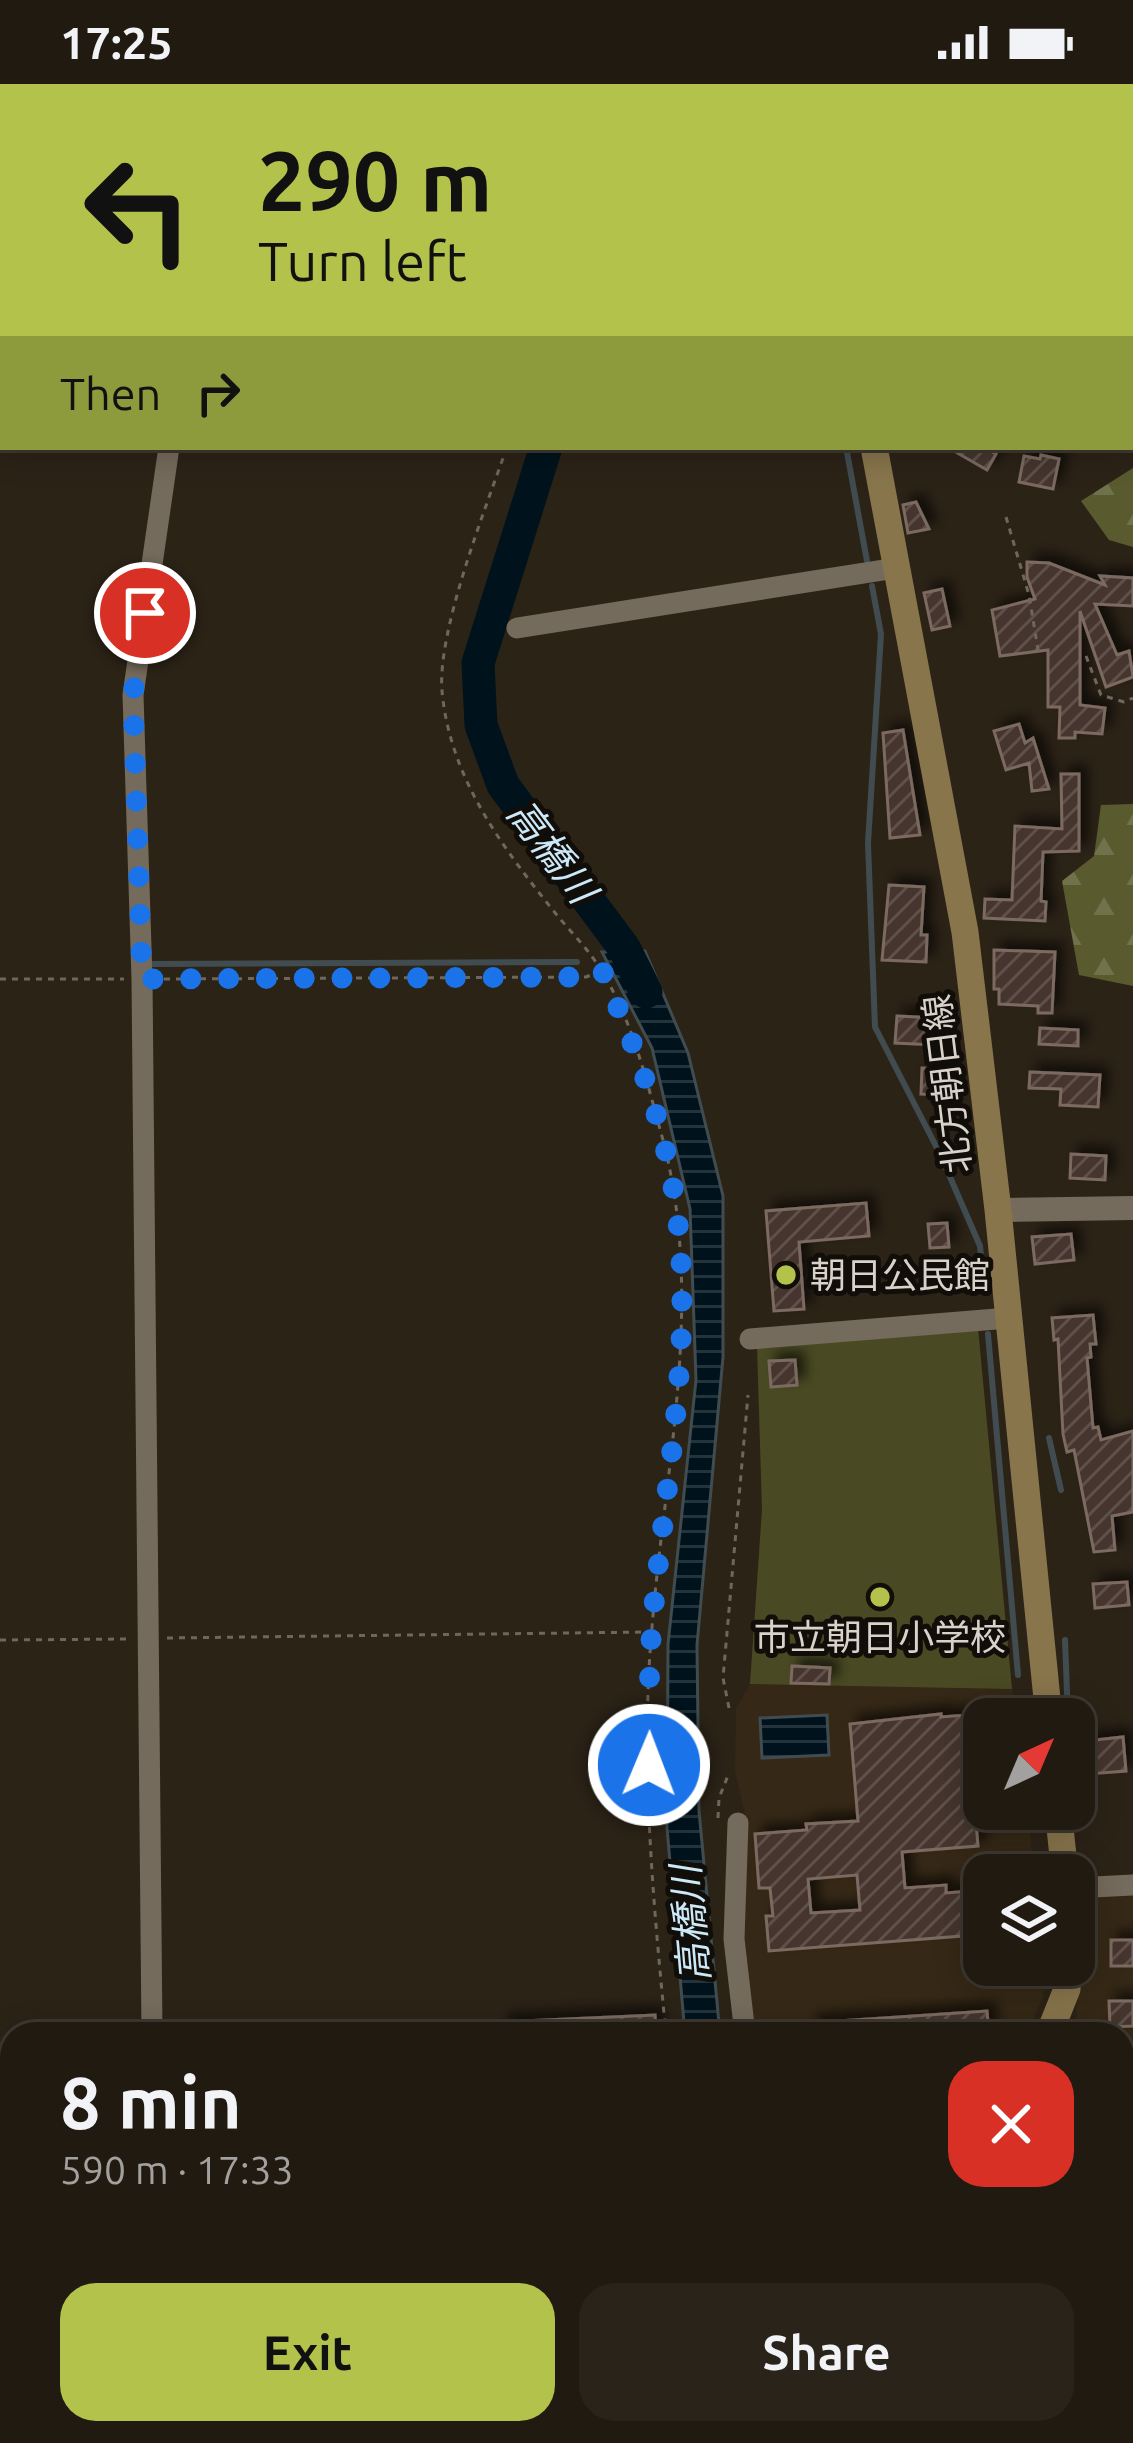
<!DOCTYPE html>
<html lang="en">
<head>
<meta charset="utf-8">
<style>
	:root { --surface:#211a11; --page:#29231a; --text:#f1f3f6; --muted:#a2a19f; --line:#3e3831; --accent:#b2c24b }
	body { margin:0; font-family:Ubuntu,"Noto Sans JP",sans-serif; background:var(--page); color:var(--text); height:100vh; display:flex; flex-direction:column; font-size:45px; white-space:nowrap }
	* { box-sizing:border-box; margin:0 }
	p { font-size:39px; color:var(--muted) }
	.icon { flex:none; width:66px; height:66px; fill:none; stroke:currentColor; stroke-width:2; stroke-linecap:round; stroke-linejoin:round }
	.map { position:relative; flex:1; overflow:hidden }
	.sheet { position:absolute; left:0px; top:1938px; width:1134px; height:423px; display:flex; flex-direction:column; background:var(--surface); border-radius:36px 36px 0 0; box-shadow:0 6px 30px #0003,0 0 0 3px var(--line) }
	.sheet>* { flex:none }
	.banner { position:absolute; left:0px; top:0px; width:1134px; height:366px; box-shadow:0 6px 30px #0003,0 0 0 3px var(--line); background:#b2c24b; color:#111; overflow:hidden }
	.needle { width:78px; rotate:44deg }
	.buttons { position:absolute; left:963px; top:1614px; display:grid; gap:24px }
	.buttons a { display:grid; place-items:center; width:132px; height:132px; border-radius:24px; background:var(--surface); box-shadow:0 6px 30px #0003,0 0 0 3px var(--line); font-size:60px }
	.pin { position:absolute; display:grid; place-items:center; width:102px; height:102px; color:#fff; margin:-51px; border:6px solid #fff; border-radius:50%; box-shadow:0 3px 12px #0007 }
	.me { position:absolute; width:132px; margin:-66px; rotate:1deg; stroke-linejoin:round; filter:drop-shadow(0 0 9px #0008) }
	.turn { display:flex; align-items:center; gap:42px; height:252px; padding:0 60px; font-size:54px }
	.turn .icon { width:156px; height:156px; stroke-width:2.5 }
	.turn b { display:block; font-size:84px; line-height:102px }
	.then { display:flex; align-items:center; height:114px; padding:0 60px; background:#0003; gap:24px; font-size:45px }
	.round { display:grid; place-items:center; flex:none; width:126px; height:126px; border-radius:36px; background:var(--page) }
	.headline { display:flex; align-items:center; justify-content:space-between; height:204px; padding:0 60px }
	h1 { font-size:72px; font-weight:700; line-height:90px }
	.action { display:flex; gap:24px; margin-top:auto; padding:24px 60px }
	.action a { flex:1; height:138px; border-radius:36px; background:var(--accent); color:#111; font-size:48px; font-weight:700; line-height:138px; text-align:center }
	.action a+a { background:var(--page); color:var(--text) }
	.status { display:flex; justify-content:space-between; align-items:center; height:84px; padding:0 60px; background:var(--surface); direction:ltr }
	.status svg { height:33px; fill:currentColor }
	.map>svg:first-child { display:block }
	.built { fill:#352816 }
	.forest { fill:url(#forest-firs) }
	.pitch { fill:#494a23 }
	.water { fill:url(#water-rules); stroke:#414c51; stroke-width:3 }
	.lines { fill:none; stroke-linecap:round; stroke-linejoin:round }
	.stream { stroke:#414c51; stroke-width:6 }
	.river { stroke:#00131d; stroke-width:33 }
	.building { fill:url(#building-hatch); stroke:#7b6a61; stroke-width:3; fill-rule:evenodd; filter:url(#shadow) }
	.path { stroke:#6f675c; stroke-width:3; stroke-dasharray:6 6; stroke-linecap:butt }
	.minor { stroke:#756b5c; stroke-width:21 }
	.tertiary { stroke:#756b5c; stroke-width:24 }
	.secondary { stroke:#88754c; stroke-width:27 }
	.route { stroke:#1a73e8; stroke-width:21; stroke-dasharray:0 37.8 }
	.poi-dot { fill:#b2c24b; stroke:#110d08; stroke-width:4.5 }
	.labels { text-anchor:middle; stroke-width:10; stroke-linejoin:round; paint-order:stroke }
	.street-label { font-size:36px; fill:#d8d2ca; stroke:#110d08 }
	.poi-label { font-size:36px; fill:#d8d2ca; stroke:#110d08; text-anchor:start }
	.water-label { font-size:39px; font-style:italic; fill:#cbe9f8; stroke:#110d08 }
</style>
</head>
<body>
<div class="status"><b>17:25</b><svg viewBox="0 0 49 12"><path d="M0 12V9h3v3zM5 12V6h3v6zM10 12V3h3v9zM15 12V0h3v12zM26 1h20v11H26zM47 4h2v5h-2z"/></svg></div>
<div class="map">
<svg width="1133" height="2359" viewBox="0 0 1133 2359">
	<defs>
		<pattern id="forest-firs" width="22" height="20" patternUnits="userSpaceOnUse" patternTransform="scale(3)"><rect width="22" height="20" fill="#595b2f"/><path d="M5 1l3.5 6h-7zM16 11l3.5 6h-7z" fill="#70724c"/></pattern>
		<pattern id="water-rules" width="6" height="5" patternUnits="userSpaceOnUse" patternTransform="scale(3)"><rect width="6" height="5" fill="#00131d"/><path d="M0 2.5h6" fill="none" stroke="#24343c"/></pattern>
		<pattern id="building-hatch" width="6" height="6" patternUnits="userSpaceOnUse" patternTransform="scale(3)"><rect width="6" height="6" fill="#44352d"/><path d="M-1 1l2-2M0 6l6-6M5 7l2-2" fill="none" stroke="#5e514a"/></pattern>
		<filter id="shadow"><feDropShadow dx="8" dy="-8" stdDeviation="6" flood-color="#0009"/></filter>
	</defs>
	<rect width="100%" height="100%" fill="#2c2317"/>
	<path class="built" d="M 978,1244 L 1015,1635 L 984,1635 L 984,1725 L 1027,1725 L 1035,1791 L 984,1791 L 984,1881 L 1046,1881 L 1043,1913 L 1026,1950 L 752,1950 L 739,1854 L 746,1735 L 735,1687 L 736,1625 L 750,1600 L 762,1426 L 757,1261 Z
		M 1133,1812 L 1133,1955 L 1122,1955 L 1122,1950 L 1077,1950 L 1076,1922 L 1083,1890 L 1078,1823 L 1088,1813 Z"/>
	<path class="forest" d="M 1133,384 L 1133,463 L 1109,456 L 1081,417 Z
		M 1133,720 L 1133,902 L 1079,891 L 1062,797 L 1094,772 L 1101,721 Z"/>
	<path class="pitch" d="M 978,1244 L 1012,1605 L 750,1600 L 762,1426 L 757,1261 Z"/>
	<path class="water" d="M 645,867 L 688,969 L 723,1112 L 723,1273 L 697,1561 L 699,1727 L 720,1950 L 685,1950 L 667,1744 L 668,1560 L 696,1296 L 690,1125 L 652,964 L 602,868 Z
		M 827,1631 L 829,1671 L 762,1674 L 760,1634 Z"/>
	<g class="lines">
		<path class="stream" d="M 778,0 L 778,3
			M 0,8 L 3,8
			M 846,363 L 867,477
			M 872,502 L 881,550 L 868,759 L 875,943 L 940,1070 L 980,1162 L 984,1206
			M 153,880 L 577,878
			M 988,1250 L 1018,1591
			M 1049,1354 L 1061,1406
			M 1065,1556 L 1068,1635
			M 1021,1620 L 1022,1635"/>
		<path class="river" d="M 596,0 L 597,3
			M 546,363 L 478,579 L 481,641 L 503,701 L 624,864 L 646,908"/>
	</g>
	<path class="building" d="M 947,363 L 983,363 L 996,370 L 987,386 Z
		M 1041,371 L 1059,375 L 1053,405 L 1019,398 L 1024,372 L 1040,375 Z
		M 916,418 L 929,445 L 908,449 L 903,421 Z
		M 1027,478 L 1049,479 L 1105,501 L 1100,492 L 1133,494 L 1133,522 L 1095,520 L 1117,571 L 1129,567 L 1133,593 L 1106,603 L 1080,527 L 1080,621 L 1105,624 L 1102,650 L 1075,648 L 1075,654 L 1059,654 L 1060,623 L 1048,623 L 1048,566 L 1000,572 L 992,526 L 1035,515 L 1027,493 Z
		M 942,505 L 950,542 L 932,546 L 924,509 Z
		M 1019,640 L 1025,659 L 1033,654 L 1049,705 L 1032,707 L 1029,679 L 1006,686 L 994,647 Z
		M 903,646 L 920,751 L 890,754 L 883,649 Z
		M 1061,690 L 1079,690 L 1079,767 L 1043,768 L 1041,817 L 1046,818 L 1045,837 L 984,834 L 985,815 L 1012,816 L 1015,742 L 1062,745 Z
		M 889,801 L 924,803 L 921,851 L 927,851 L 926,878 L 882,876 Z
		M 994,866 L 1055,868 L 1052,929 L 1038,929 L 1038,922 L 999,920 L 999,905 L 994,905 Z
		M 897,932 L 936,934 L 935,961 L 895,959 Z
		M 1040,944 L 1078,946 L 1078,962 L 1039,960 Z
		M 922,984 L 949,986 L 948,1011 L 921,1010 Z
		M 1030,988 L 1100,991 L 1098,1023 L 1060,1021 L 1061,1005 L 1029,1004 Z
		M 1071,1070 L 1106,1072 L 1105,1096 L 1070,1094 Z
		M 866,1119 L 869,1152 L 799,1158 L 804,1225 L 774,1227 L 766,1127 Z
		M 947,1139 L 949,1163 L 930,1164 L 928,1140 Z
		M 1071,1150 L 1074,1176 L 1035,1180 L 1032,1153 Z
		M 1093,1231 L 1096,1260 L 1090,1260 L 1091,1273 L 1087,1274 L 1093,1344 L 1098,1343 L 1101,1356 L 1133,1347 L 1133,1428 L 1112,1432 L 1115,1466 L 1094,1468 L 1074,1366 L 1067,1368 L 1063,1350 L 1058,1255 L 1054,1256 L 1052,1234 Z
		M 795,1276 L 797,1301 L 771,1303 L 769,1277 Z
		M 1127,1498 L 1129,1521 L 1095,1524 L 1093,1500 Z
		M 792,1582 L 830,1584 L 829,1600 L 791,1599 Z
		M 941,1630 L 941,1633 L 967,1631 L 978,1762 L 902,1768 L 905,1804 L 946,1801 L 946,1809 L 971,1807 L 975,1851 L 769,1867 L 766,1832 L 773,1832 L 770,1804 L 759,1804 L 755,1750 L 807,1746 L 806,1740 L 858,1737 L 850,1640 ZM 857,1791 L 860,1826 L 811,1829 L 808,1795 Z
		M 1123,1653 L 1126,1687 L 1088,1690 L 1085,1657 Z
		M 1111,1856 L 1133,1856 L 1133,1882 L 1111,1882 Z
		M 1109,1917 L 1133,1917 L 1133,1942 L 1110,1943 Z
		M 987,1927 L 989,1950 L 810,1950 L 810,1939 Z
		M 655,1931 L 656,1950 L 502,1950 L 502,1938 Z"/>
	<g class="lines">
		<path class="path" d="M 561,0 L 562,3
			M 986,3 L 987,0
			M 507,363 C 486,423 437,547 442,607 C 450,695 503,764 556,830 C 571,848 589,866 601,886 C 633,937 647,999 663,1056 C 705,1216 665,1382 652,1543 C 640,1679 653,1815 666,1950
			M 1006,433 L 1029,511 L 1039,572
			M 1086,572 L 1101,611 L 1124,618 L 1133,614
			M 0,895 L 124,895
			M 164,895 L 586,893 L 601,887
			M 167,1554 L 649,1548
			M 0,1556 L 128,1555
			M 729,1624 L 723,1594 L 748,1311
			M 718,1734 L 719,1714 L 729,1689
			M 684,2349 L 685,2359"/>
		<path class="minor" d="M 218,3 L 218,0
			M 0,289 L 3,290
			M 517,544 L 896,484
			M 750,1255 L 1009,1234
			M 738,1739 L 734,1855 L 745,1950
			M 1074,1804 L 1133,1801
			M 152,1950 L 142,895 L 133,611 L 169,363
			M 1122,2118 L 1133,2118
			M 166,2349 L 167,2359
			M 765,2349 L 765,2359
			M 1088,2349 L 1089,2359"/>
		<path class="tertiary" d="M 998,1126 L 1133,1124
			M 0,2170 L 12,2170"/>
		<path class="secondary" d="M 806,0 L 806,3
			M 874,363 L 965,848 L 998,1126 L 1049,1635
			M 1058,1725 L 1065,1791
			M 1049,1950 L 1067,1905 L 1069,1881
			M 945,2349 L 945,2359"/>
	</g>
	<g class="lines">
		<path class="route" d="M 145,529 L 133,611 L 142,895 L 586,893 L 602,886 C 639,970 671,1057 679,1149 C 691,1281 663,1412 652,1543 C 648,1588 650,1635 649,1681"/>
	</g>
	<g class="poi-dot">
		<circle cx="786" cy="1191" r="12"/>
		<circle cx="880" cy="1513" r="12"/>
	</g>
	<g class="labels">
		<g class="street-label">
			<text transform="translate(947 1000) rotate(-97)" y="13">北方朝日線</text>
		</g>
		<g class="poi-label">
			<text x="810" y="1204">朝日公民館</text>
			<text x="880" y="1566" text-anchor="middle">市立朝日小学校</text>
		</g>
		<g class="water-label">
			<text transform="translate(552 767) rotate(53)" y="14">高橋川</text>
			<text transform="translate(690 1840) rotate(-95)" y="14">高橋川</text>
		</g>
	</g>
</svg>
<div class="buttons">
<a><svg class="needle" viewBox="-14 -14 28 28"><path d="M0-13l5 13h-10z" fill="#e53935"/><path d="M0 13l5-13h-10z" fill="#a2a19f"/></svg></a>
<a><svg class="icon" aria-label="layers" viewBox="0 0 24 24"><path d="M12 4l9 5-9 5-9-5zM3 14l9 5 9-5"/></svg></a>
</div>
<div class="pin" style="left:145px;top:529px;background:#d93025"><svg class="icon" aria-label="arrive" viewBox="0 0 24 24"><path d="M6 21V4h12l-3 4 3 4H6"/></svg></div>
<svg class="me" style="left:649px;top:1681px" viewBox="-20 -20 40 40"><circle r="17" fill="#1a73e8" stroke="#fff" stroke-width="3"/><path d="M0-11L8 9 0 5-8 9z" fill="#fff"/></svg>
<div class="banner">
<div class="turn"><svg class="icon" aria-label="left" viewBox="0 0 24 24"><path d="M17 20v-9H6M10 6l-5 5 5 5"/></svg><div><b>290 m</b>Turn left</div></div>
<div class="then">Then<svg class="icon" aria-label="right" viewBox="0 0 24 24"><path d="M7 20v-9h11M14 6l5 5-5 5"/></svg></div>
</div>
<section class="sheet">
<div class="headline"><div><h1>8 min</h1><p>590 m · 17:33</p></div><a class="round" style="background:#d93025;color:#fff"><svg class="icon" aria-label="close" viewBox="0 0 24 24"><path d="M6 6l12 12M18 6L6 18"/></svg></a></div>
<div class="action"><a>Exit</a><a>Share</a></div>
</section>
</div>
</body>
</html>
